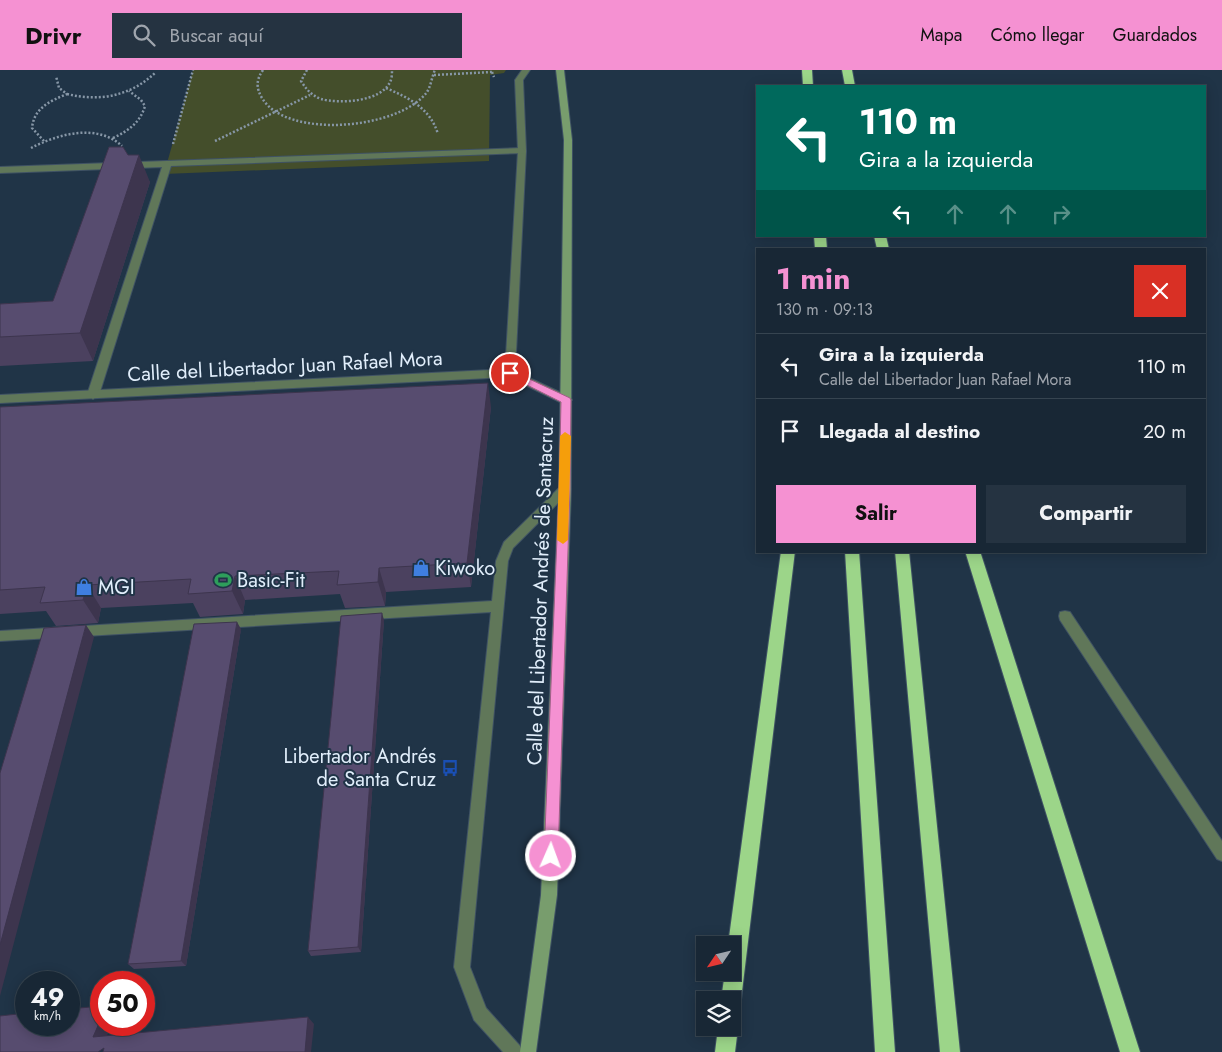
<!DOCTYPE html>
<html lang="es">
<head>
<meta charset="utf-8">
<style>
	:root { --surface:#182735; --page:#253341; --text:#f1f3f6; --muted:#9fa5ad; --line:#364450; --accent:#f591d2 }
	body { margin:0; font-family:Jost,sans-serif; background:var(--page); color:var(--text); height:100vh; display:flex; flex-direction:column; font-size:19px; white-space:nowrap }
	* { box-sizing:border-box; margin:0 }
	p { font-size:16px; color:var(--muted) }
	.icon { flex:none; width:28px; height:28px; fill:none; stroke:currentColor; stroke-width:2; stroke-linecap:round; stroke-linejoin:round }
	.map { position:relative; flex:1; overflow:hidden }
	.sheet { position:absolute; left:756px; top:178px; width:450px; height:305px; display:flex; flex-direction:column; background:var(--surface); border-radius:0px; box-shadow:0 2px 12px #0003,0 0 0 1px var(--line) }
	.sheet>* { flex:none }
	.banner { position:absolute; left:756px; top:15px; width:450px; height:152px; border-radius:0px; box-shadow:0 2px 12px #0003,0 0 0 1px var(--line); background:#00695c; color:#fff; overflow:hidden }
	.needle { width:32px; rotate:235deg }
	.controls { position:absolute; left:696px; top:866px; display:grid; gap:10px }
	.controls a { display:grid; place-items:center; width:45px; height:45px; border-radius:0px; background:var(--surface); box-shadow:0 2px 12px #0003,0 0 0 1px var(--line); font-size:25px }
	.speed { position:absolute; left:15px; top:901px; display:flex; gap:10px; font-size:25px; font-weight:700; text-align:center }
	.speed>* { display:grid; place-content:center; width:65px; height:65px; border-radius:50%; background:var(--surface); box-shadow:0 2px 12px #0003,0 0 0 1px var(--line); line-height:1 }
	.speed small { font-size:12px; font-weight:400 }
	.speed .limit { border:8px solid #d22; background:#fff; color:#111 }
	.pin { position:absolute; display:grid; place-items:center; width:42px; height:42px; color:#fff; margin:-21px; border:2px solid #fff; border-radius:50%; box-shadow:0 1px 5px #0007 }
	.me { position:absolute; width:55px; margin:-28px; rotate:2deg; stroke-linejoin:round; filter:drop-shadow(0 0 4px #0008) }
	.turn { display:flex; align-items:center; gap:18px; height:105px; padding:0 20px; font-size:22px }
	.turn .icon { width:65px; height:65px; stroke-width:2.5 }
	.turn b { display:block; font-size:35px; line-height:42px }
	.lanes { display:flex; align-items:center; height:48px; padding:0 20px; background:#0003; justify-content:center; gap:25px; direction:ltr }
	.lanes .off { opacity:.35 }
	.round { display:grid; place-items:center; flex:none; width:52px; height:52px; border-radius:0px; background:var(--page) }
	.headline { display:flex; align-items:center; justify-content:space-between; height:85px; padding:0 20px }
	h1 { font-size:30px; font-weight:700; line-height:38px; color:var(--accent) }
	.cta { display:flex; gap:10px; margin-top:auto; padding:10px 20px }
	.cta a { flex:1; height:58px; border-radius:0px; background:var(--accent); color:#111; font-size:20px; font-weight:700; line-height:58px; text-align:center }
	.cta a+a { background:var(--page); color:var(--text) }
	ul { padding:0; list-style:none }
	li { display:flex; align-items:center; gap:15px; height:65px; padding:0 20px; border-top:1px solid var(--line) }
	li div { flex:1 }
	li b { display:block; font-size:19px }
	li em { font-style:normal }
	header { display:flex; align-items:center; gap:30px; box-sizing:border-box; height:70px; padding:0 25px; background:var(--accent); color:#111 }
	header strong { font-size:24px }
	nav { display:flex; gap:28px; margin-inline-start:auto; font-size:18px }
	.search { width:350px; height:45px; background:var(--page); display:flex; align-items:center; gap:12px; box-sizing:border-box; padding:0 18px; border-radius:0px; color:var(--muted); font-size:19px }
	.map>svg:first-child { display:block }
	.green { fill:#444e2b }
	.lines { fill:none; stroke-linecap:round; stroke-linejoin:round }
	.service-casing { stroke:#3f5264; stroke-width:2 }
	.pedestrian-casing { stroke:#3f5264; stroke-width:2 }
	.minor-casing { stroke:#3f5264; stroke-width:2 }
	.secondary-casing { stroke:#3f5264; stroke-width:2 }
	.motorway-casing { stroke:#3f5264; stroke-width:2 }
	.path { stroke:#8797a7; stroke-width:2.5; stroke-dasharray:2 2; stroke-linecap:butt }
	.service { fill:#607759; fill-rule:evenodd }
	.pedestrian { fill:#607759; fill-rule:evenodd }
	.minor { fill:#607759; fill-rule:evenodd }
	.secondary { fill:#789d6d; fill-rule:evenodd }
	.motorway { fill:#9cd589; fill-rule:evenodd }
	.wall { fill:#4b415f }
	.shaded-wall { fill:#3d354e }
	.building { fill:#574c6f; stroke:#3d354e }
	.route { fill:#f591d2; stroke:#9f5e88 }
	.slow { fill:#f59e0b }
	.labels { text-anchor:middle; stroke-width:4; stroke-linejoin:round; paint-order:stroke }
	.street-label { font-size:20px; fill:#e1eefb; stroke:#203447 }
	.poi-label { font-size:20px; fill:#e1eefb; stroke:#203447; text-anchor:start }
</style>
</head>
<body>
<header>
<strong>Drivr</strong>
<div class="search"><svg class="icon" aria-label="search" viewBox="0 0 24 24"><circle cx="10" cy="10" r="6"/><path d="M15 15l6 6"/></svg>Buscar aquí</div>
<nav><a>Mapa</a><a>Cómo llegar</a><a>Guardados</a></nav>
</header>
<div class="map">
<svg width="1222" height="982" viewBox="0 0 1222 982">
	<rect width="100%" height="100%" fill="#203447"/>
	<path class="green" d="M 193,0 L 506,0 L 504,3 L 490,5 L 489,91 L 164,104 Z"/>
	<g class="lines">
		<g class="service-casing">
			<path id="service" d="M 522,0 L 530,0 L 523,10 L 526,81 L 515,303 L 510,307 L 505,303 L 518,81 L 515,10 Z
				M 565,415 L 571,419 L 569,422 L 513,478 L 508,491 L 470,897 L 486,938 L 520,976 L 522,982 L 503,982 L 474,950 L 454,897 L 491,542 L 0,571 L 0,561 L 492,531 L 496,491 L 504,472 L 561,416 Z
				M 1065,541 L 1070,542 L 1222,771 L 1222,791 L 1217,789 L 1060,550 L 1059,546 L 1060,542 Z"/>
		</g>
		<g class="pedestrian-casing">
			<path id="pedestrian" d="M 522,78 L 526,81 L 525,83 L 171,96 L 99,325 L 93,329 L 87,325 L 162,97 L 0,103 L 0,97 Z"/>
		</g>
		<g class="minor-casing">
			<path id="minor" d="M 510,299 L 570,327 L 572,330 L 566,334 L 562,333 L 509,307 L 0,333 L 0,325 Z"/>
		</g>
		<g class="secondary-casing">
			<path id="secondary" d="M 556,0 L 564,0 L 572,70 L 571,419 L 557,825 L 536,982 L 520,982 L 541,825 L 559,419 L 564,70 Z"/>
		</g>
		<g class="motorway-casing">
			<path id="motorway" d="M 802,0 L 812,0 L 813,16 L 803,16 Z
				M 842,0 L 852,0 L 855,16 L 845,16 Z
				M 814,166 L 826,166 L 827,179 L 815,179 Z
				M 874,166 L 886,166 L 889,179 L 877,179 Z
				M 781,481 L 795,481 L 741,930 L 738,937 L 732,939 L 732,930 L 721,930 L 725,902 L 732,902 L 732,875 L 728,875 Z
				M 845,481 L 859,481 L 895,982 L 875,982 Z
				M 895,481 L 909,481 L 960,982 L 940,982 Z
				M 965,481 L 980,481 L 1140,982 L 1120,982 Z
				M 732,950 L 735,951 L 738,958 L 735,982 L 715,982 L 718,958 L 732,958 Z"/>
		</g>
		<path class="path" d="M 263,0 C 256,10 256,18 262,28 C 287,70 400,59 427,22 C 431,16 432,6 435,0
			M 307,0 L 301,11 C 306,19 311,25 321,29 C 339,34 381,32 390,12 C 392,9 392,3 392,0
			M 492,2 L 494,7
			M 434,5 L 492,2 L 492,0
			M 386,18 C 409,28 430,38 438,64
			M 67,24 C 100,32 131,26 156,2
			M 113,68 C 128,61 140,53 145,36 L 141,30 L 129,21
			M 44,71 L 32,58 C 34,38 50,31 67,24 L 59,18 L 56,6
			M 215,71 L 310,25
			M 173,74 L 193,0
			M 31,78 C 58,64 97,53 122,76"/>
		<use href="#service" class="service"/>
		<use href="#pedestrian" class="pedestrian"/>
		<use href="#minor" class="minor"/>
		<use href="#secondary" class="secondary"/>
		<use href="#motorway" class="motorway"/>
	</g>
	<path class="wall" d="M 128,85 L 150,112 L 93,291 L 0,296 L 0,234 L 53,231 Z
		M 0,337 L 491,337 L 471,517 L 386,522 L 385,536 L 345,538 L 340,524 L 245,530 L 243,544 L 200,547 L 193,533 L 101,538 L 98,553 L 56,556 L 46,541 L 0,544 Z
		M 384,550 L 361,882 L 311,886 L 308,881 Z
		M 241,559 L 186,896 L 134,899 L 128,894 Z"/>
	<path class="shaded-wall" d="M 139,85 L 150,112 L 93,291 L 80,263 Z
		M 488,313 L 491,337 L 471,517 L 467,493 Z
		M 379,498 L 386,522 L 385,536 L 378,512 Z
		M 235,506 L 245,530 L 243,544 L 232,521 Z
		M 87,515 L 101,538 L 98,553 L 83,530 Z
		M 382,543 L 384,550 L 361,882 L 358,877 Z
		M 237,552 L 241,559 L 186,896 L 181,891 Z
		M 86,555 L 94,567 L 0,926 L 0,875 Z
		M 308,947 L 314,954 L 311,982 L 305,982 Z
		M 101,949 L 101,955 L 112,955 L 103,974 L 93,967 Z"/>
	<path class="building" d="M 109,77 L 123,77 L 128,85 L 139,85 L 80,263 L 0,267 L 0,234 L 53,231 Z
		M 488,313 L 467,493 L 379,498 L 378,512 L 337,515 L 339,501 L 235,506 L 232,521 L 188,524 L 191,509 L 87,515 L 83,530 L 40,533 L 45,517 L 0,520 L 0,337 Z
		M 382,543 L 358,877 L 308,881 L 341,546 Z
		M 237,552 L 181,891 L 128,894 L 194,554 Z
		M 86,555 L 0,875 L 0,703 L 44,558 Z
		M 101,936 L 101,949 L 93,967 L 308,947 L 305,982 L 103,982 L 104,978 L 98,982 L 0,982 L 0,946 L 26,943 L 26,955 L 69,955 L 69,939 Z"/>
	<path class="route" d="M 510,300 L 570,328 L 571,330 L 570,419 L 558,786 L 556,791 L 551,793 L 546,791 L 544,786 L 559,419 L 561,332 L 507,305 L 505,303 Z"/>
	<path class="slow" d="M 565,362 L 571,366 L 568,470 L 563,474 L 557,470 L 560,366 Z"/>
	<defs>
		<g id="shop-bare" transform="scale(1.35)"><path d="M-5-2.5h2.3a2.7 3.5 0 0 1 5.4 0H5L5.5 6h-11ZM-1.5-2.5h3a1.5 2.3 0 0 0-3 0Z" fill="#3f7fe0" stroke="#203447" stroke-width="2.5" paint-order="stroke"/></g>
		<g id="stadium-bare" transform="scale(1.35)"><path d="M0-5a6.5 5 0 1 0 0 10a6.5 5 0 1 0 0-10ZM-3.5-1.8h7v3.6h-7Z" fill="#2e9e5b" stroke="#203447" stroke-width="2.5" paint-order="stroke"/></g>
		<g id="bus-bare" transform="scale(1.35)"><path d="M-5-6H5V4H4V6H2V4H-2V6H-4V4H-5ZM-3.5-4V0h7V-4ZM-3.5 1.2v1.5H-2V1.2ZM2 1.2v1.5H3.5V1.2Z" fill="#1a4fb4" stroke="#203447" stroke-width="2.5" paint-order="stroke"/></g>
	</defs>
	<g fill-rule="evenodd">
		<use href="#shop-bare" x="421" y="498"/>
		<use href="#stadium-bare" x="223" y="510"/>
		<use href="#shop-bare" x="84" y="517"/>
		<use href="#bus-bare" x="450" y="698"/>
	</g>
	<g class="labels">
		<g class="street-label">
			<text transform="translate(285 296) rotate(-3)" y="7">Calle del Libertador Juan Rafael Mora</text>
			<text transform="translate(540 521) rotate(-88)" y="7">Calle del Libertador Andrés de Santacruz</text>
		</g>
		<g class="poi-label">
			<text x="435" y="505">Kiwoko</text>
			<text x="237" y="517">Basic-Fit</text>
			<text x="98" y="524">MGI</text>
			<text x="436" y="693" text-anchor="end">Libertador Andrés<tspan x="436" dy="23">de Santa Cruz</tspan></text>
		</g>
	</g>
</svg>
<div class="controls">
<a><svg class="needle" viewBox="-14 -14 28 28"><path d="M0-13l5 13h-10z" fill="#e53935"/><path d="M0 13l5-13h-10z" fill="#9fa5ad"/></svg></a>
<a><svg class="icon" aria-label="layers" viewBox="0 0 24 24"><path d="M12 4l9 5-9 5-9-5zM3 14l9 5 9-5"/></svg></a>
</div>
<div class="speed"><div>49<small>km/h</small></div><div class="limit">50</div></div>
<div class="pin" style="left:510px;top:303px;background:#d93025"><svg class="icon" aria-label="arrive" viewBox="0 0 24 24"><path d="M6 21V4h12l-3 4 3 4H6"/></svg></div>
<svg class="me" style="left:551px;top:786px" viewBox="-20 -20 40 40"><circle r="17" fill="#f591d2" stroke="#fff" stroke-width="3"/><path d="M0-11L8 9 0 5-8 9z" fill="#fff"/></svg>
<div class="banner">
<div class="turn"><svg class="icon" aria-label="left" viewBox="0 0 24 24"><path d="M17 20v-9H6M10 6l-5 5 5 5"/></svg><div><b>110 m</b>Gira a la izquierda</div></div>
<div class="lanes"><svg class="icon" aria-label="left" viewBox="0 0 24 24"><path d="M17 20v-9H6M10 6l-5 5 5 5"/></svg><svg class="icon off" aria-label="ahead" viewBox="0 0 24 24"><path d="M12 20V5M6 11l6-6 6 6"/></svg><svg class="icon off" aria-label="ahead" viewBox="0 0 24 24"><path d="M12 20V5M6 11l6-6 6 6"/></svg><svg class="icon off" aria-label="right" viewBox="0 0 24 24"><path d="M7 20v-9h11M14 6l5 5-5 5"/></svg></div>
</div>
<section class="sheet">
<div class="headline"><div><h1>1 min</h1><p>130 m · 09:13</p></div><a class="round" style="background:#d93025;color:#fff"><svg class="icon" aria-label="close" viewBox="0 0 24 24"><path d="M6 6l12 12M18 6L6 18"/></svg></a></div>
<ul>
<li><svg class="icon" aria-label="left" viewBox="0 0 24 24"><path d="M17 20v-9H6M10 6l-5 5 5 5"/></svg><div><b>Gira a la izquierda</b><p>Calle del Libertador Juan Rafael Mora</p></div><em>110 m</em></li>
<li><svg class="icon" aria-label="arrive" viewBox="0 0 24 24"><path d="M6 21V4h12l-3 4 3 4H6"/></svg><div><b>Llegada al destino</b></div><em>20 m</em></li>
</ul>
<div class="cta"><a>Salir</a><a>Compartir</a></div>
</section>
</div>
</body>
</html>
